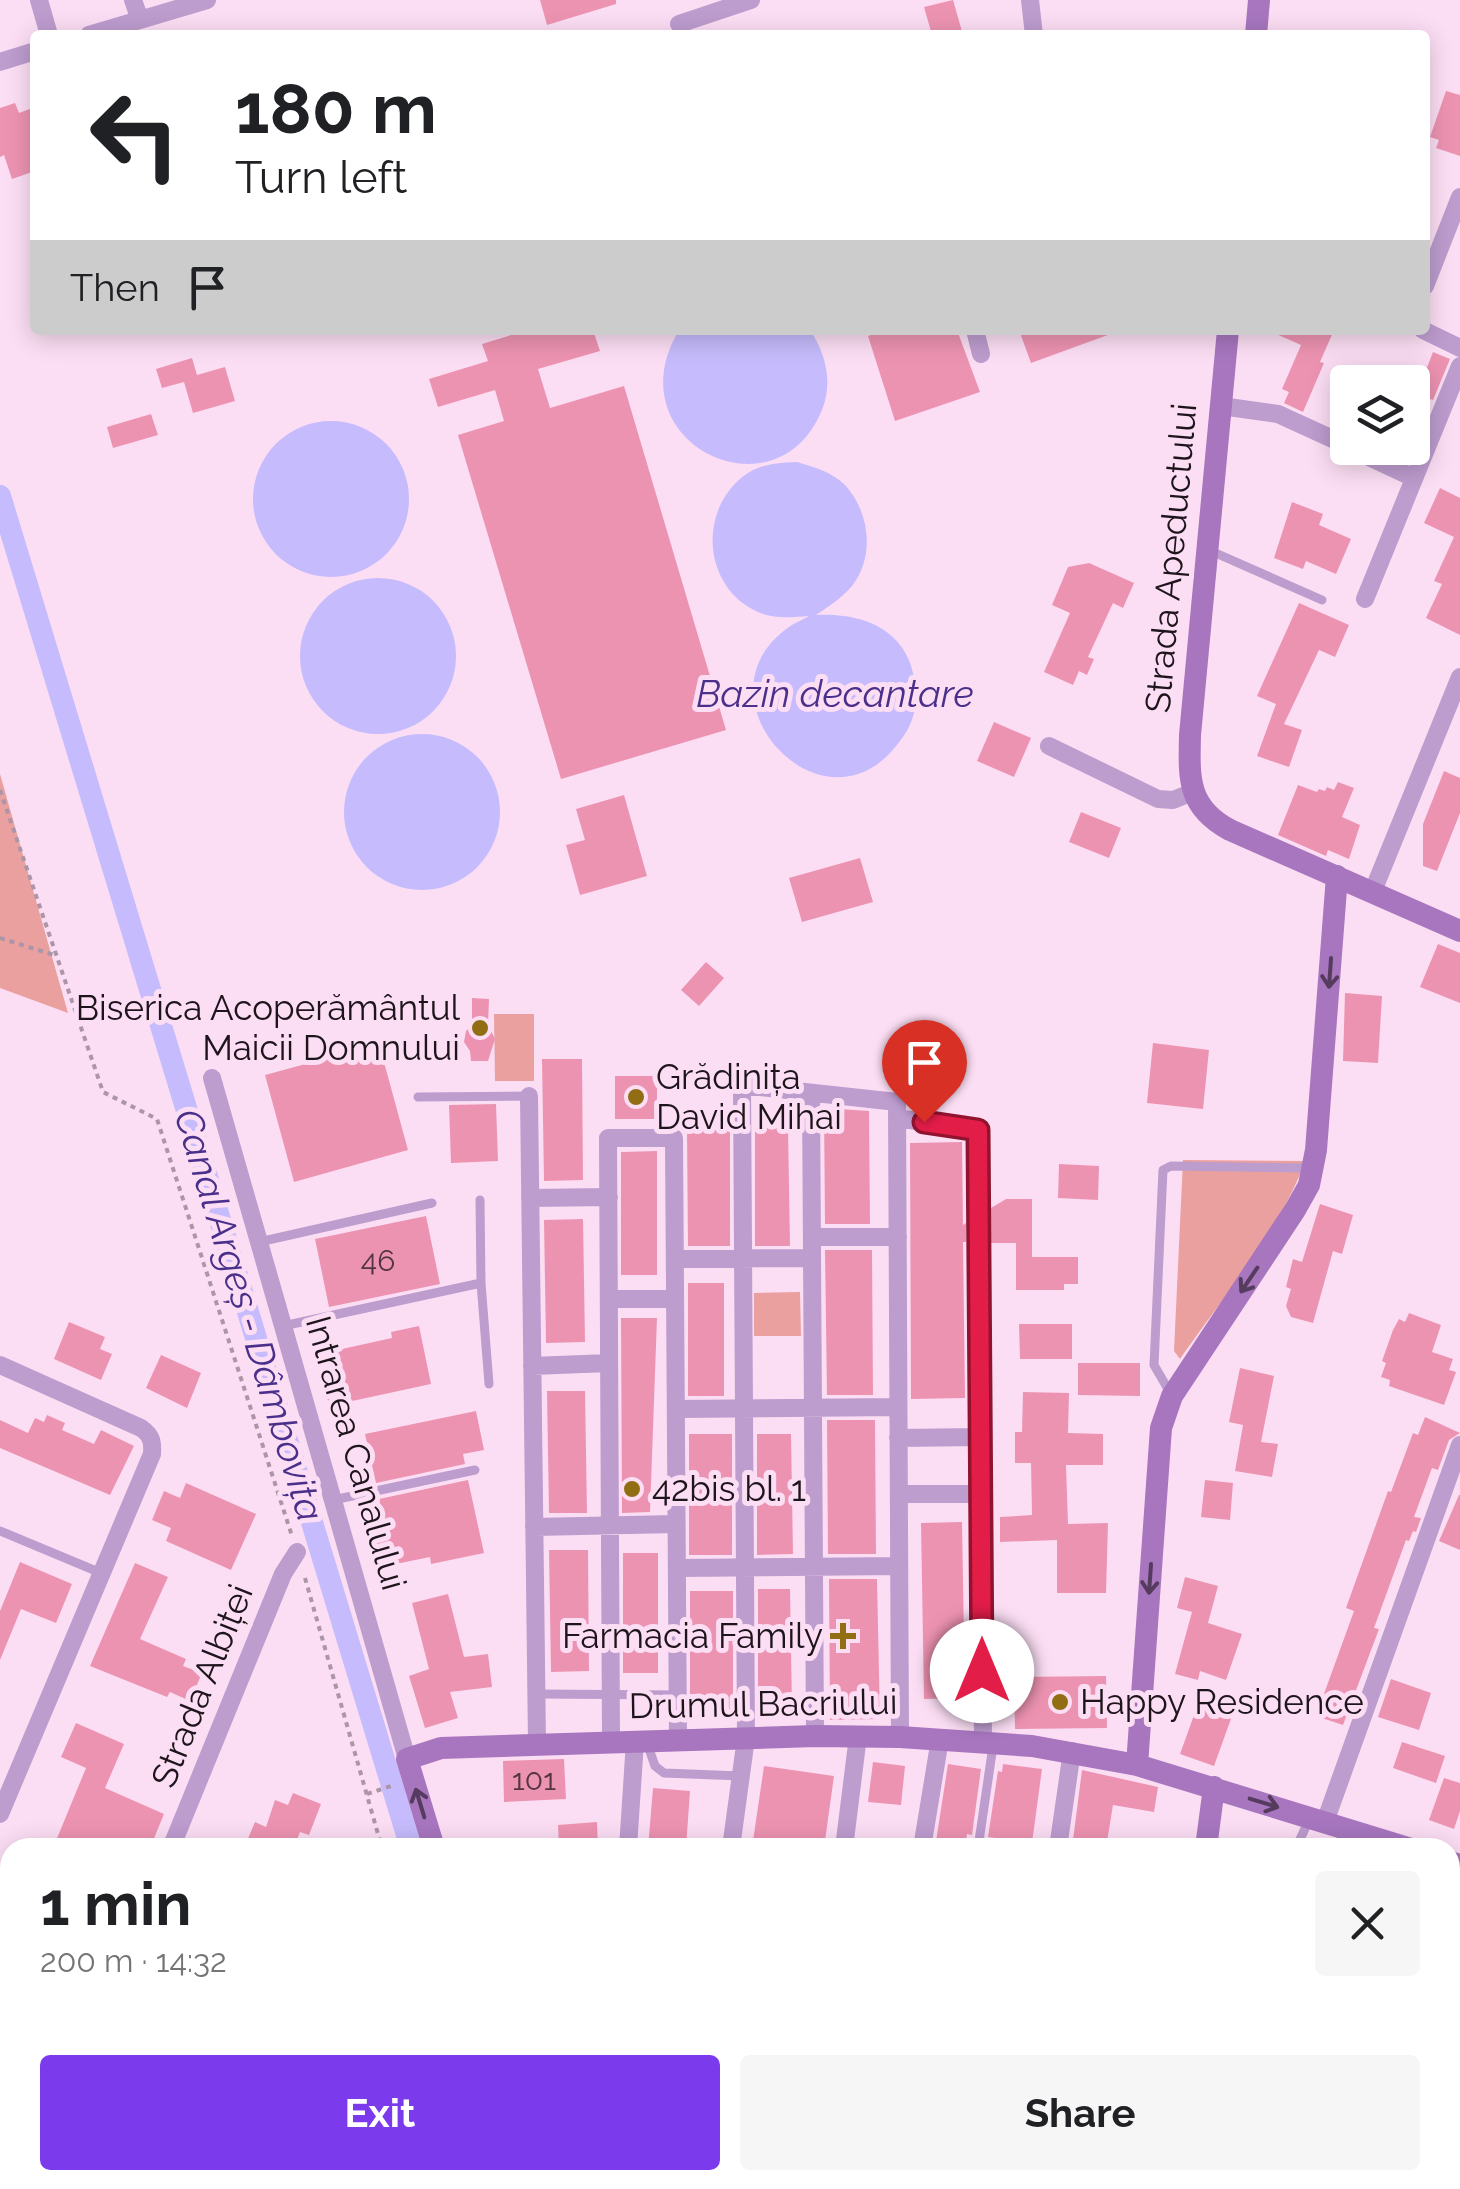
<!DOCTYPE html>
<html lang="en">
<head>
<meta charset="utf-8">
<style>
	:root { --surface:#fff; --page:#f6f6f6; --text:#202124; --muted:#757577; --accent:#7c3aed }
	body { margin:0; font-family:Raleway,sans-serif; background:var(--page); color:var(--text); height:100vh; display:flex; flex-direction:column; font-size:38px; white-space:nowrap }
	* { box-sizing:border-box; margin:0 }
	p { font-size:32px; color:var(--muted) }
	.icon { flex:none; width:55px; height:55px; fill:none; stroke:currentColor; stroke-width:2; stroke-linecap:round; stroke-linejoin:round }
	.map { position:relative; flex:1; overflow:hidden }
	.drawer { position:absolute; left:0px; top:1838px; width:1460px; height:352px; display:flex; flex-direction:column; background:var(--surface); border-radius:30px 30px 0 0; box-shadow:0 5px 25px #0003 }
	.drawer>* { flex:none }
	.hud { position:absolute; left:30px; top:30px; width:1400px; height:305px; border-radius:10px; box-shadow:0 5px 25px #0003; background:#fff; color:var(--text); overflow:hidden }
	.tools { position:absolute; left:1330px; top:365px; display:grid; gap:20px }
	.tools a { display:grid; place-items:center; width:100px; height:100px; border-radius:10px; background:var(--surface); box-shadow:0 5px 25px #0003; font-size:50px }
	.pin { position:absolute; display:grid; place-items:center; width:85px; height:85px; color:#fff; margin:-102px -42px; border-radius:50% 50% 50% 0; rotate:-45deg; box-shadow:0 0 10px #0007 }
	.pin .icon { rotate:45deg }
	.me { position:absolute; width:110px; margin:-55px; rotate:0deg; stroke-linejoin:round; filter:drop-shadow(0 0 8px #0008) }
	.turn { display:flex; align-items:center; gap:35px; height:210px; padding:0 40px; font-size:45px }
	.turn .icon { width:130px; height:130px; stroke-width:2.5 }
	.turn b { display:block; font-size:70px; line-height:85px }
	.then { display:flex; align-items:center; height:95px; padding:0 40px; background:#0003; gap:20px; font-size:38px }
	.round { display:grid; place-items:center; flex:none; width:105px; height:105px; border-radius:10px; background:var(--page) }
	.head { display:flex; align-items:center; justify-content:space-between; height:170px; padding:0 40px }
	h1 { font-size:60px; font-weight:700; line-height:75px }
	.action { display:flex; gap:20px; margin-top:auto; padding:20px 40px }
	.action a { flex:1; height:115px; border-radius:10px; background:var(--accent); color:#fff; font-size:40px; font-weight:700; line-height:115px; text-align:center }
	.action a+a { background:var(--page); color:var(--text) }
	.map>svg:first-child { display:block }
	.green { fill:#eaa09f }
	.water { fill:#c6bbfc }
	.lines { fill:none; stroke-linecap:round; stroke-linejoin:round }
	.canal { stroke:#c6bbfc; stroke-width:22 }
	.building { fill:#ed93b2 }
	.path { stroke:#ac95a6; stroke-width:4; stroke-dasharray:5 5; stroke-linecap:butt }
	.lane { stroke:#bd9cce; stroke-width:9 }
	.street { stroke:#bd9cce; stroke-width:18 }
	.secondary { stroke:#a776bf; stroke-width:22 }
	.oneway { stroke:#553b5d }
	.route-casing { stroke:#92132f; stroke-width:25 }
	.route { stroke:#e11d48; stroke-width:18 }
	.poi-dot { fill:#916e14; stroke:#fcdef4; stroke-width:4 }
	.labels { text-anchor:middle; stroke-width:10; stroke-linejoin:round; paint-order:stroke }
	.number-label { font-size:30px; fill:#523442 }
	.street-label { font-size:35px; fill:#1e141c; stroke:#fcdef4 }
	.poi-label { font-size:35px; fill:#1e141c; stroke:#fcdef4; text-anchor:start }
	.water-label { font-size:38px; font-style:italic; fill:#4b308b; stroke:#fcdef4 }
</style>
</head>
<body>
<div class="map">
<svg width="1460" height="2189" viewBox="0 0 1460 2189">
	<rect width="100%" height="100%" fill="#fcdef4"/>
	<path class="green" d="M 0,774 L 68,1013 L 0,988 Z
		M 494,1014 L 534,1014 L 534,1081 L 495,1081 Z
		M 1183,1160 L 1305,1161 C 1283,1226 1220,1301 1180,1359 L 1174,1351 Z
		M 800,1292 L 801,1336 L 754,1336 L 754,1293 Z"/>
	<path class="water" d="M 679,330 L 810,330 C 826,354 833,382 822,410 C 776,522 612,442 679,330 Z
		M253 499a78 78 0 1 1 156 0a78 78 0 1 1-156 0Z
		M 797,462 C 814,467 832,472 845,485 C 870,512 875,557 852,586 C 841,599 829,606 816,615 C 876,612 921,640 915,707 C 913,725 902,740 890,753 C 815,833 692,695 789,627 C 794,623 803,620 809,616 C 794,617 778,619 763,614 C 703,592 696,511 745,475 C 760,464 778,463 797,462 Z
		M300 656a78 78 0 1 1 156 0a78 78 0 1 1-156 0Z
		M344 812a78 78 0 1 1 156 0a78 78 0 1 1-156 0Z"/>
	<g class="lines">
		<path class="canal" d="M 0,496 L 411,1848
			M 512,2180 L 514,2189"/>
	</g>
	<path class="building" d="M 540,0 L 616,0 L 616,4 L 547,25 Z
		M 953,0 L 963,35 L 932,35 L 924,7 Z
		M 1446,91 L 1460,95 L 1460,156 L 1436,148 L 1439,140 L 1430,137 Z
		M 15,103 L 19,113 L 35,107 L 35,171 L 12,179 L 4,155 L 0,157 L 0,108 Z
		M 528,330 L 593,330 L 600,351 L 538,369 L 550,408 L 624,386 L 726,730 L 561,779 L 458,435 L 504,421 L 495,390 L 438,407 L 429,379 L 488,361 L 482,344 Z
		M 887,330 L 957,330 L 980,392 L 895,421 L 868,336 Z
		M 1019,330 L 1115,330 L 1116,332 L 1031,363 Z
		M 1267,330 L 1334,330 L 1320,362 L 1324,363 L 1303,412 L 1284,403 L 1289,392 L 1282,389 L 1301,345 Z
		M 1433,352 L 1450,359 L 1433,400 L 1424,397 L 1426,390 L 1419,388 Z
		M 192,358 L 197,375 L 225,367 L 235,401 L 193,413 L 184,382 L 162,388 L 156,369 Z
		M 151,414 L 158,435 L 113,448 L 107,427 Z
		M 1440,488 L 1460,498 L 1460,635 L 1426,618 L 1442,584 L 1434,581 L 1454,537 L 1424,523 Z
		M 1292,502 L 1323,514 L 1319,525 L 1351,539 L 1336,574 L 1306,561 L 1303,569 L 1274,558 Z
		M 1089,563 L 1134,583 L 1123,608 L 1113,603 L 1088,657 L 1094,659 L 1087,675 L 1079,671 L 1073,685 L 1044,672 L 1070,613 L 1052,605 L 1068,567 Z
		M 1299,603 L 1349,625 L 1335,657 L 1319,650 L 1284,724 L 1302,730 L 1289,767 L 1257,756 L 1276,704 L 1257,696 Z
		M 994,722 L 1031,738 L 1014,777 L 977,761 Z
		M 1444,771 L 1460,778 L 1460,813 L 1437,871 L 1423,866 L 1423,824 Z
		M 1338,782 L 1354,788 L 1342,817 L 1360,825 L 1349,859 L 1328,850 L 1326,856 L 1278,835 L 1298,785 L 1317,792 L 1319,789 L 1325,791 L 1327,787 L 1334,790 Z
		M 624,795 L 647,876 L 580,895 L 566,845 L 585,840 L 576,809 Z
		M 1081,812 L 1121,828 L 1109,858 L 1069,842 Z
		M 860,858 L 873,902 L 802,922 L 789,878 Z
		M 1438,944 L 1460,953 L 1460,1003 L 1420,987 Z
		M 706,962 L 724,978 L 699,1006 L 681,990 Z
		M 1345,993 L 1382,996 L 1378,1063 L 1343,1061 Z
		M 472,998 L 489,999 L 488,1025 L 495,1039 L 488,1061 L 471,1061 L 470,1051 L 464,1042 L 466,1031 L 472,1025 Z
		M 1153,1043 L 1209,1050 L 1203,1109 L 1147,1103 Z
		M 379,1044 L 408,1150 L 294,1182 L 265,1075 Z
		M 542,1059 L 582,1059 L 583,1180 L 544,1181 Z
		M 615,1076 L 657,1076 L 657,1119 L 615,1119 Z
		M 496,1104 L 498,1161 L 451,1163 L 449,1105 Z
		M 824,1108 L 869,1111 L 870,1224 L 825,1224 Z
		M 755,1127 L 788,1127 L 790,1246 L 755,1246 Z
		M 687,1130 L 730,1130 L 730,1246 L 688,1246 Z
		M 962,1142 L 963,1225 L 966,1223 L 966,1242 L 963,1242 L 965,1398 L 911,1399 L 910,1143 Z
		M 657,1151 L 657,1275 L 621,1275 L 621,1152 Z
		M 1059,1164 L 1099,1166 L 1098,1200 L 1058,1198 Z
		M 1006,1199 L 1032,1199 L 1032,1257 L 1078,1257 L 1078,1284 L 1064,1284 L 1064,1290 L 1016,1290 L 1016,1243 L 991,1243 L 991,1208 Z
		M 1320,1204 L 1353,1215 L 1342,1254 L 1333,1251 L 1313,1323 L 1291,1317 L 1286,1306 L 1291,1289 L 1286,1287 L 1293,1259 L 1302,1262 Z
		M 426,1216 L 440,1284 L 329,1307 L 315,1239 Z
		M 583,1219 L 585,1342 L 546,1343 L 544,1220 Z
		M 825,1250 L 872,1250 L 873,1395 L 827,1395 Z
		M 688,1283 L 724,1283 L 724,1396 L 688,1396 Z
		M 1409,1313 L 1441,1325 L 1432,1352 L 1453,1359 L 1449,1370 L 1456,1372 L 1444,1405 L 1389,1386 L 1390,1380 L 1381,1377 L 1386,1363 L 1382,1361 L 1393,1330 L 1399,1319 L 1405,1322 Z
		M 621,1318 L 657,1318 L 650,1512 L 622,1513 Z
		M 69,1322 L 105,1337 L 100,1349 L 112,1354 L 101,1380 L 54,1359 Z
		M 1019,1324 L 1072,1324 L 1072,1359 L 1020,1359 Z
		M 419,1326 L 431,1384 L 329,1406 L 316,1346 L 340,1341 L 342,1349 L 392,1338 L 391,1332 Z
		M 161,1355 L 201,1373 L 187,1408 L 146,1388 Z
		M 1078,1363 L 1140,1363 L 1140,1396 L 1078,1395 Z
		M 1240,1368 L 1274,1376 L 1261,1442 L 1278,1444 L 1272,1477 L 1235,1471 L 1243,1425 L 1229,1422 Z
		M 547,1391 L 585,1391 L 587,1513 L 549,1513 Z
		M 1023,1392 L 1069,1393 L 1068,1433 L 1103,1434 L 1103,1465 L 1066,1465 L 1068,1524 L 1108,1523 L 1106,1593 L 1057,1593 L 1057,1540 L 1000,1542 L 1000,1517 L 1032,1515 L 1031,1463 L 1015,1463 L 1015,1432 L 1022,1432 Z
		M 476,1411 L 484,1450 L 463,1454 L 465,1464 L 376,1483 L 365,1434 Z
		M 47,1415 L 65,1423 L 62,1430 L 94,1444 L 101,1430 L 134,1446 L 110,1495 L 0,1448 L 0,1420 L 28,1433 L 35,1418 L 44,1422 Z
		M 1425,1417 L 1460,1433 L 1449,1440 L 1438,1470 L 1432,1468 L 1414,1517 L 1421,1518 L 1416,1532 L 1413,1531 L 1409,1541 L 1406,1540 L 1374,1628 L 1379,1629 L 1343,1725 L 1316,1716 L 1354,1611 L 1346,1608 L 1388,1491 L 1391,1492 L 1413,1433 L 1418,1435 Z
		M 827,1420 L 875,1420 L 876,1554 L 828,1554 Z
		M 689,1434 L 732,1434 L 732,1555 L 689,1555 Z
		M 757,1434 L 791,1434 L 793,1554 L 757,1555 Z
		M 468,1480 L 484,1553 L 431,1564 L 430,1557 L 376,1568 L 362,1507 L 380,1503 L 379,1499 Z
		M 1205,1480 L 1233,1483 L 1230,1520 L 1201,1517 Z
		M 186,1483 L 256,1514 L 231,1570 L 166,1541 L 171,1528 L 152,1520 L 164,1491 L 180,1498 Z
		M 1459,1495 L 1460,1495 L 1460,1550 L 1439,1541 Z
		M 962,1522 L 965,1698 L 924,1699 L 921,1523 Z
		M 549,1550 L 588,1550 L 589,1671 L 551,1672 Z
		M 623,1553 L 658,1553 L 658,1673 L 623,1673 Z
		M 20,1562 L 72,1584 L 56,1623 L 21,1609 L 0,1660 L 0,1611 Z
		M 135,1563 L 168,1577 L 140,1639 L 186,1659 L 183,1666 L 202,1673 L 190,1701 L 170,1692 L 167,1697 L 90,1666 Z
		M 1185,1577 L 1218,1586 L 1208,1623 L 1242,1634 L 1226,1680 L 1200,1671 L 1198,1680 L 1175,1674 L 1192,1612 L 1177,1608 Z
		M 829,1579 L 877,1579 L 880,1719 L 830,1720 Z
		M 758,1589 L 790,1589 L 792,1708 L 758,1709 Z
		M 690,1591 L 733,1591 L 733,1709 L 728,1709 L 728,1712 L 690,1712 Z
		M 448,1594 L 464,1657 L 488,1654 L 492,1687 L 450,1692 L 458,1718 L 425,1728 L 409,1676 L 429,1669 L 412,1603 Z
		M 1106,1676 L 1107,1728 L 1015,1729 L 1014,1677 Z
		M 1391,1679 L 1431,1693 L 1419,1730 L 1378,1717 Z
		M 1198,1704 L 1232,1716 L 1214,1766 L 1180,1754 Z
		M 76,1723 L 124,1744 L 105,1788 L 164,1814 L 150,1848 L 53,1848 L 86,1768 L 61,1757 Z
		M 1402,1742 L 1445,1756 L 1436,1783 L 1393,1768 Z
		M 564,1759 L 566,1799 L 504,1802 L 503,1761 Z
		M 873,1762 L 905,1766 L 901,1805 L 868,1802 Z
		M 948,1764 L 981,1769 L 972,1835 L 967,1834 L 965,1848 L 935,1848 Z
		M 1003,1764 L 1042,1769 L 1032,1843 L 988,1837 L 998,1771 L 1002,1772 Z
		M 764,1766 L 834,1776 L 824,1848 L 752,1848 Z
		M 1082,1770 L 1158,1787 L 1154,1812 L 1113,1805 L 1106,1848 L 1072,1848 Z
		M 1444,1778 L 1460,1783 L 1460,1811 L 1454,1829 L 1429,1820 Z
		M 653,1788 L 690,1791 L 686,1848 L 648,1848 Z
		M 293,1793 L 321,1804 L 309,1835 L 300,1832 L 294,1848 L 244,1848 L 255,1822 L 266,1827 L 275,1800 L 288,1805 Z
		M 597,1822 L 598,1848 L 559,1848 L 558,1825 Z"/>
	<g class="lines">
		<path class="path" d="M 0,790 L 103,1092 L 157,1119 L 292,1536
			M 0,938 L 54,955
			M 305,1578 L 382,1848
			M 367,1794 L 394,1785
			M 480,2180 L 483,2189"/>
		<path class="lane" d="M 1211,551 L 1322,600
			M 418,1097 L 529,1096
			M 480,1200 L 481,1283 L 489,1384
			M 259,1242 L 432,1203
			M 283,1326 L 481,1283
			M 1172,1396 L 1154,1365 L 1163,1170 L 1171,1166 L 1311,1168
			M 333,1500 L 475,1470
			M 0,1531 L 101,1573
			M 537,1694 L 678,1695
			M 647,1743 L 655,1766 L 664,1773 L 741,1776
			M 978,1848 L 993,1746
			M 1296,1848 L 1309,1820
			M 783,2189 L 785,2180"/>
		<path class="street" d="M 39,0 L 49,35
			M 133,0 L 140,20
			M 1030,0 L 1034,35
			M 679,24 L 751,0
			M 89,35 L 207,0
			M 0,62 L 35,51
			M 1425,286 L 1460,197
			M 975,330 L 981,354
			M 1423,330 L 1460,348
			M 1221,406 L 1278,414 L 1348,446
			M 1350,448 L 1414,478
			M 1365,599 L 1460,366
			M 1049,746 L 1158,799 L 1173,800 L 1193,792
			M 1373,891 L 1460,677
			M 212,1078 L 407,1759
			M 811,1093 L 815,1736
			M 529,1096 L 537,1743
			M 897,1118 L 978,1130 L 980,1437 L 898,1438
			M 530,1198 L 609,1197
			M 812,1237 L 898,1237
			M 675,1259 L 812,1258
			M 609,1299 L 675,1299
			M 0,1365 L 141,1428 C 151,1435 153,1441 152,1454 L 0,1814
			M 532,1366 L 609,1363
			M 676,1409 L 898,1407
			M 980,1437 L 981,1494
			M 899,1494 L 981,1494 L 983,1742
			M 534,1527 L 676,1524
			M 677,1568 L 899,1566
			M 611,1741 L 608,1138 L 674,1138 L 678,1740
			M 1325,1822 L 1460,1445
			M 171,1848 L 283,1574 L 297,1552
			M 628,1848 L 635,1741
			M 731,1848 L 746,1738 L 742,1085 L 897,1102 L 900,1737
			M 844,1848 L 858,1736
			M 922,1848 L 940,1739
			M 1058,1848 L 1072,1751
			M 1450,1962 L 1460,1942
			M 44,2189 L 47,2180
			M 237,2189 L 241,2180
			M 422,2189 L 424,2180
			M 683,2189 L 684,2180
			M 872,2189 L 873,2180
			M 1010,2189 L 1011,2180
			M 1340,2189 L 1344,2180"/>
		<path class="secondary" d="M 1256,35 L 1259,0
			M 1228,330 L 1190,735 C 1189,778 1187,807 1230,830 L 1460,931
			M 1137,1765 L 1161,1428 L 1172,1396 L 1295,1210 L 1309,1185 L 1316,1150 L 1337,876
			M 434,1848 L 407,1759 L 441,1748 L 815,1736 L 900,1737 L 1032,1746 L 1137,1765 L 1408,1848
			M 1206,1848 L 1214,1787
			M 1450,1862 L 1460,1865
			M 533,2180 L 536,2189
			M 1158,2189 L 1159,2180"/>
	</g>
	<defs><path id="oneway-shaft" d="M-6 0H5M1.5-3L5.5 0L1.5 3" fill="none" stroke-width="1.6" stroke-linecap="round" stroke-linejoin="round" transform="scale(2.5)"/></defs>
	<g class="oneway">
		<use href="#oneway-shaft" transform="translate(1330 973) rotate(94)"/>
		<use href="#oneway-shaft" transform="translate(1249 1280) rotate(124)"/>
		<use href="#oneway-shaft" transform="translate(1150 1579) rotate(94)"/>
		<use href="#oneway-shaft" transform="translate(420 1803) rotate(-107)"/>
		<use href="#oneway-shaft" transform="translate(1264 1803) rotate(17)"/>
	</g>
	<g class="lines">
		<g class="route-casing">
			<path id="route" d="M 924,1122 L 978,1130 L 982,1671"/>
		</g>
		<use href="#route" class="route"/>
	</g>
	<g class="poi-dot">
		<circle cx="480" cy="1028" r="10"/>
		<circle cx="636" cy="1097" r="10"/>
		<circle cx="632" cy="1489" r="10"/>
		<path d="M838 1621h10v10h10v10h-10v10h-10v-10h-10v-10h10z"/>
		<circle cx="1060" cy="1702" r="10"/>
	</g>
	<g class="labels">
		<g class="number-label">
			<text x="378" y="1271">46</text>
			<text x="534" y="1790">101</text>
		</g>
		<g class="street-label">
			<text transform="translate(1171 558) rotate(-85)" y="12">Strada Apeductului</text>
			<text transform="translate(356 1453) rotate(74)" y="12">Intrarea Canalului</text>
			<text transform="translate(202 1686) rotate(-68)" y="12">Strada Albiței</text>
			<text transform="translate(763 1704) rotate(-1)" y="12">Drumul Bacriului</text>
		</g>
		<g class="poi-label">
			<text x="460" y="1020" text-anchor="end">Biserica Acoperământul<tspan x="460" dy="40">Maicii Domnului</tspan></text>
			<text x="656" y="1089">Grădinița<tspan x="656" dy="40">David Mihai</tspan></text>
			<text x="652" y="1501">42bis bl. 1</text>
			<text x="823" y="1648" text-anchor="end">Farmacia Family</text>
			<text x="1080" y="1714">Happy Residence</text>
		</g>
		<g class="water-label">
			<text x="835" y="707">Bazin decantare</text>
			<text transform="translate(249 1315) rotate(73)" y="13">Canal Argeș - Dâmbovița</text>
		</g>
	</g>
</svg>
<div class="tools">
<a><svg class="icon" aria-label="layers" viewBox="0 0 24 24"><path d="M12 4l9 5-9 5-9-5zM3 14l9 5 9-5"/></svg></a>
</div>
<div class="pin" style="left:924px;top:1122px;background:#d93025"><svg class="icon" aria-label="arrive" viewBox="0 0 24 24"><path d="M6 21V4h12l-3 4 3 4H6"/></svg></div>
<svg class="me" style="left:982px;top:1671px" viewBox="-20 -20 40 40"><circle r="19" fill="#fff"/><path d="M0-13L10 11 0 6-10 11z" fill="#e11d48"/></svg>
<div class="hud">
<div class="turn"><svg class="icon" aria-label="left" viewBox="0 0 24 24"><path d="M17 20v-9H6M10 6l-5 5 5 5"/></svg><div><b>180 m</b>Turn left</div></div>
<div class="then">Then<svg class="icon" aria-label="arrive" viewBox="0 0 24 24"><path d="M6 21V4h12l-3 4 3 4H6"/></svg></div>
</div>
<section class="drawer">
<div class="head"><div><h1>1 min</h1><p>200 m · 14:32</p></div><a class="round"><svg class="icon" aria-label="close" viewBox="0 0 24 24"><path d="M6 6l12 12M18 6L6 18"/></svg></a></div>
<div class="action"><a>Exit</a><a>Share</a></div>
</section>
</div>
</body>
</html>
